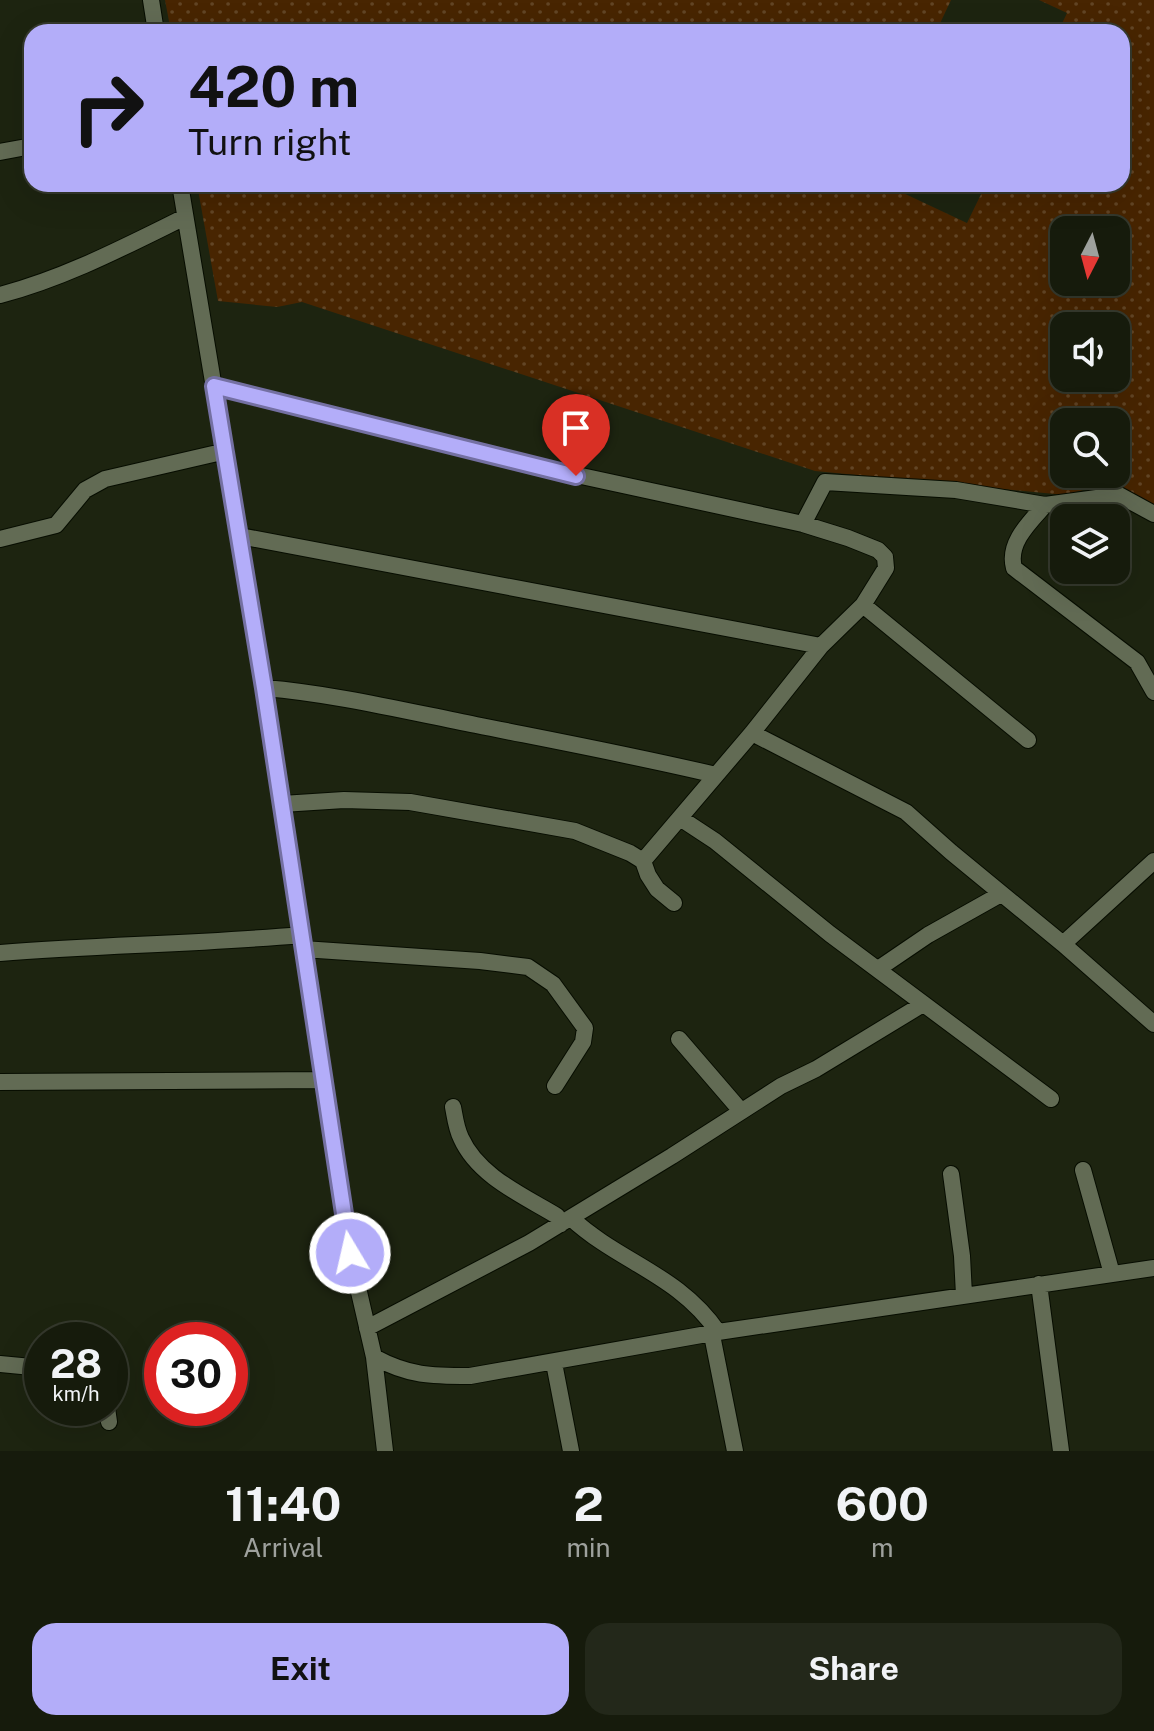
<!DOCTYPE html>
<html lang="en">
<head>
<meta charset="utf-8">
<style>
	:root { --surface:#161b0c; --page:#23281a; --text:#f1f3f6; --muted:#9ea19d; --line:#35392d; --accent:#b3adf9 }
	body { margin:0; font-family:"Public Sans",sans-serif; background:var(--page); color:var(--text); height:100vh; display:flex; flex-direction:column; font-size:30px; white-space:nowrap }
	* { box-sizing:border-box; margin:0 }
	p { font-size:26px; color:var(--muted) }
	.icon { flex:none; width:44px; height:44px; fill:none; stroke:currentColor; stroke-width:2; stroke-linecap:round; stroke-linejoin:round }
	.map { position:relative; height:1451px; overflow:hidden }
	.sheet { display:flex; flex-direction:column; background:var(--surface); flex:1 }
	.sheet>* { flex:none }
	.hud { position:absolute; left:24px; top:24px; width:1106px; height:168px; border-radius:24px; box-shadow:0 8px 32px #0002,0 0 0 2px var(--line); background:#b3adf9; color:#111; overflow:hidden }
	.needle { width:52px; rotate:186deg }
	.tools { position:absolute; left:1050px; top:216px; display:grid; gap:16px }
	.tools a { display:grid; place-items:center; width:80px; height:80px; border-radius:16px; background:var(--surface); box-shadow:0 8px 32px #0002,0 0 0 2px var(--line); font-size:40px }
	.speed { position:absolute; left:24px; top:1322px; display:flex; gap:16px; font-size:40px; font-weight:700; text-align:center }
	.speed>* { display:grid; place-content:center; width:104px; height:104px; border-radius:50%; background:var(--surface); box-shadow:0 8px 32px #0002,0 0 0 2px var(--line); line-height:1 }
	.speed small { font-size:20px; font-weight:400 }
	.speed .limit { border:12px solid #d22; background:#fff; color:#111 }
	.pin { position:absolute; display:grid; place-items:center; width:68px; height:68px; color:#fff; margin:-82px -34px; border-radius:50% 50% 50% 0; rotate:-45deg; box-shadow:0 0 8px #0007 }
	.pin .icon { rotate:45deg }
	.me { position:absolute; width:88px; margin:-44px; rotate:351deg; stroke-linejoin:round; filter:drop-shadow(0 0 6px #0008) }
	.turn { display:flex; align-items:center; gap:28px; height:168px; padding:0 32px; font-size:36px }
	.turn .icon { width:104px; height:104px; stroke-width:2.5 }
	.turn b { display:block; font-size:56px; line-height:68px }
	.eta { display:flex; justify-content:space-evenly; align-items:center; height:136px; text-align:center }
	.eta b { font-size:48px; font-weight:700; line-height:56px }
	.primary-button { display:flex; gap:16px; margin-top:auto; padding:16px 32px }
	.primary-button a { flex:1; height:92px; border-radius:24px; background:var(--accent); color:#111; font-size:32px; font-weight:700; line-height:92px; text-align:center }
	.primary-button a+a { background:var(--page); color:var(--text) }
	.map>svg:first-child { display:block }
	.grass { fill:url(#grass-dots); fill-rule:evenodd }
	.lines { fill:none; stroke-linecap:round; stroke-linejoin:round }
	.minor-casing { stroke:#070d00; stroke-width:18 }
	.minor { stroke:#626b54; stroke-width:16 }
	.route-casing { stroke:#7470a2; stroke-width:20 }
	.route { stroke:#b3adf9; stroke-width:14 }
</style>
</head>
<body>
<div class="map">
<svg width="1154" height="1451" viewBox="0 0 1154 1451">
	<defs>
		<pattern id="grass-dots" width="8" height="8" patternUnits="userSpaceOnUse" patternTransform="scale(2)"><rect width="8" height="8" fill="#482501"/><path d="M2 2h.1M6 6h.1" fill="none" stroke="#624525" stroke-width="1.8" stroke-linecap="round"/></pattern>
	</defs>
	<rect width="100%" height="100%" fill="#1d2410"/>
	<path class="grass" d="M 165,0 L 951,0 L 936,32 L 171,32 Z
		M 1039,0 L 1154,0 L 1154,505 L 1112,482 L 1065,495 L 815,471 L 302,302 L 277,307 L 218,301 L 197,184 L 884,184 L 967,223 L 986,184 L 1122,184 L 1122,32 L 1058,32 L 1067,13 ZM 1064,230 L 1116,230 L 1116,282 L 1064,282 ZM 1064,326 L 1116,326 L 1116,378 L 1064,378 ZM 1064,422 L 1116,422 L 1116,474 L 1064,474 Z"/>
	<g class="lines">
		<g class="minor-casing">
			<path id="minor" d="M 151,0 L 156,32
				M 0,152 L 32,146
				M 180,184 L 264,688 L 350,1253 L 374,1357 L 385,1451
				M 0,295 C 65,278 124,247 185,217
				M 214,386 L 549,469 L 803,524 L 848,538 L 878,550 L 885,557 L 886,568 L 863,605 L 821,646 L 752,733 L 643,861
				M 1045,505 C 1030,522 1007,543 1014,568 L 1137,662 L 1154,692
				M 803,524 L 825,482 L 956,490 L 1045,505 L 1119,495 L 1154,514
				M 240,536 L 821,646
				M 0,539 L 56,525 L 85,490 L 105,479 L 226,451
				M 863,605 L 1028,740
				M 264,688 C 336,694 405,711 476,725 C 556,741 636,756 716,775
				M 752,733 L 906,812 L 951,852 L 1063,944 L 1154,1024
				M 282,804 L 344,800 L 410,802 L 575,831 L 630,853 L 643,861 L 648,875 L 657,889 L 674,903
				M 680,818 L 715,841 L 830,934 L 1051,1099
				M 1063,944 L 1154,861
				M 303,949 L 480,961 L 528,967 L 553,984 L 585,1028 L 583,1042 L 555,1086
				M 0,953 C 100,945 201,944 301,935
				M 878,969 L 928,935 L 1001,894
				M 679,1039 L 741,1111
				M 0,1082 L 322,1080
				M 453,1107 C 455,1117 456,1128 461,1138 C 478,1176 522,1195 557,1216 L 561,1224
				M 1083,1170 L 1112,1274
				M 951,1174 L 962,1256 L 964,1295
				M 571,1218 C 620,1263 678,1274 718,1332
				M 1039,1284 L 1061,1451
				M 367,1328 L 529,1243 L 672,1156 L 781,1086 L 816,1069 L 923,1004
				M 712,1335 L 735,1451
				M 374,1357 C 409,1376 431,1376 470,1376 L 718,1332 L 1154,1268
				M 554,1363 L 571,1451
				M 0,1364 L 42,1368
				M 107,1408 L 109,1422"/>
		</g>
		<use href="#minor" class="minor"/>
	</g>
	<g class="lines">
		<g class="route-casing">
			<path id="route" d="M 350,1253 L 264,688 L 214,386 L 576,476"/>
		</g>
		<use href="#route" class="route"/>
	</g>
</svg>
<div class="tools">
<a><svg class="needle" viewBox="-14 -14 28 28"><path d="M0-13l5 13h-10z" fill="#e53935"/><path d="M0 13l5-13h-10z" fill="#9ea19d"/></svg></a>
<a><svg class="icon" aria-label="sound" viewBox="0 0 24 24"><path d="M4 9h4l5-4v14l-5-4H4zM17 9q2 3 0 6"/></svg></a>
<a><svg class="icon" aria-label="search" viewBox="0 0 24 24"><circle cx="10" cy="10" r="6"/><path d="M15 15l6 6"/></svg></a>
<a><svg class="icon" aria-label="layers" viewBox="0 0 24 24"><path d="M12 4l9 5-9 5-9-5zM3 14l9 5 9-5"/></svg></a>
</div>
<div class="speed"><div>28<small>km/h</small></div><div class="limit">30</div></div>
<div class="pin" style="left:576px;top:476px;background:#d93025"><svg class="icon" aria-label="arrive" viewBox="0 0 24 24"><path d="M6 21V4h12l-3 4 3 4H6"/></svg></div>
<svg class="me" style="left:350px;top:1253px" viewBox="-20 -20 40 40"><circle r="17" fill="#b3adf9" stroke="#fff" stroke-width="3"/><path d="M0-11L8 9 0 5-8 9z" fill="#fff"/></svg>
<div class="hud">
<div class="turn"><svg class="icon" aria-label="right" viewBox="0 0 24 24"><path d="M7 20v-9h11M14 6l5 5-5 5"/></svg><div><b>420 m</b>Turn right</div></div>
</div>
</div>
<section class="sheet">
<div class="eta">
<div><b>11:40</b><p>Arrival</p></div>
<div><b>2</b><p>min</p></div>
<div><b>600</b><p>m</p></div>
</div>
<div class="primary-button"><a>Exit</a><a>Share</a></div>
</section>
</body>
</html>
